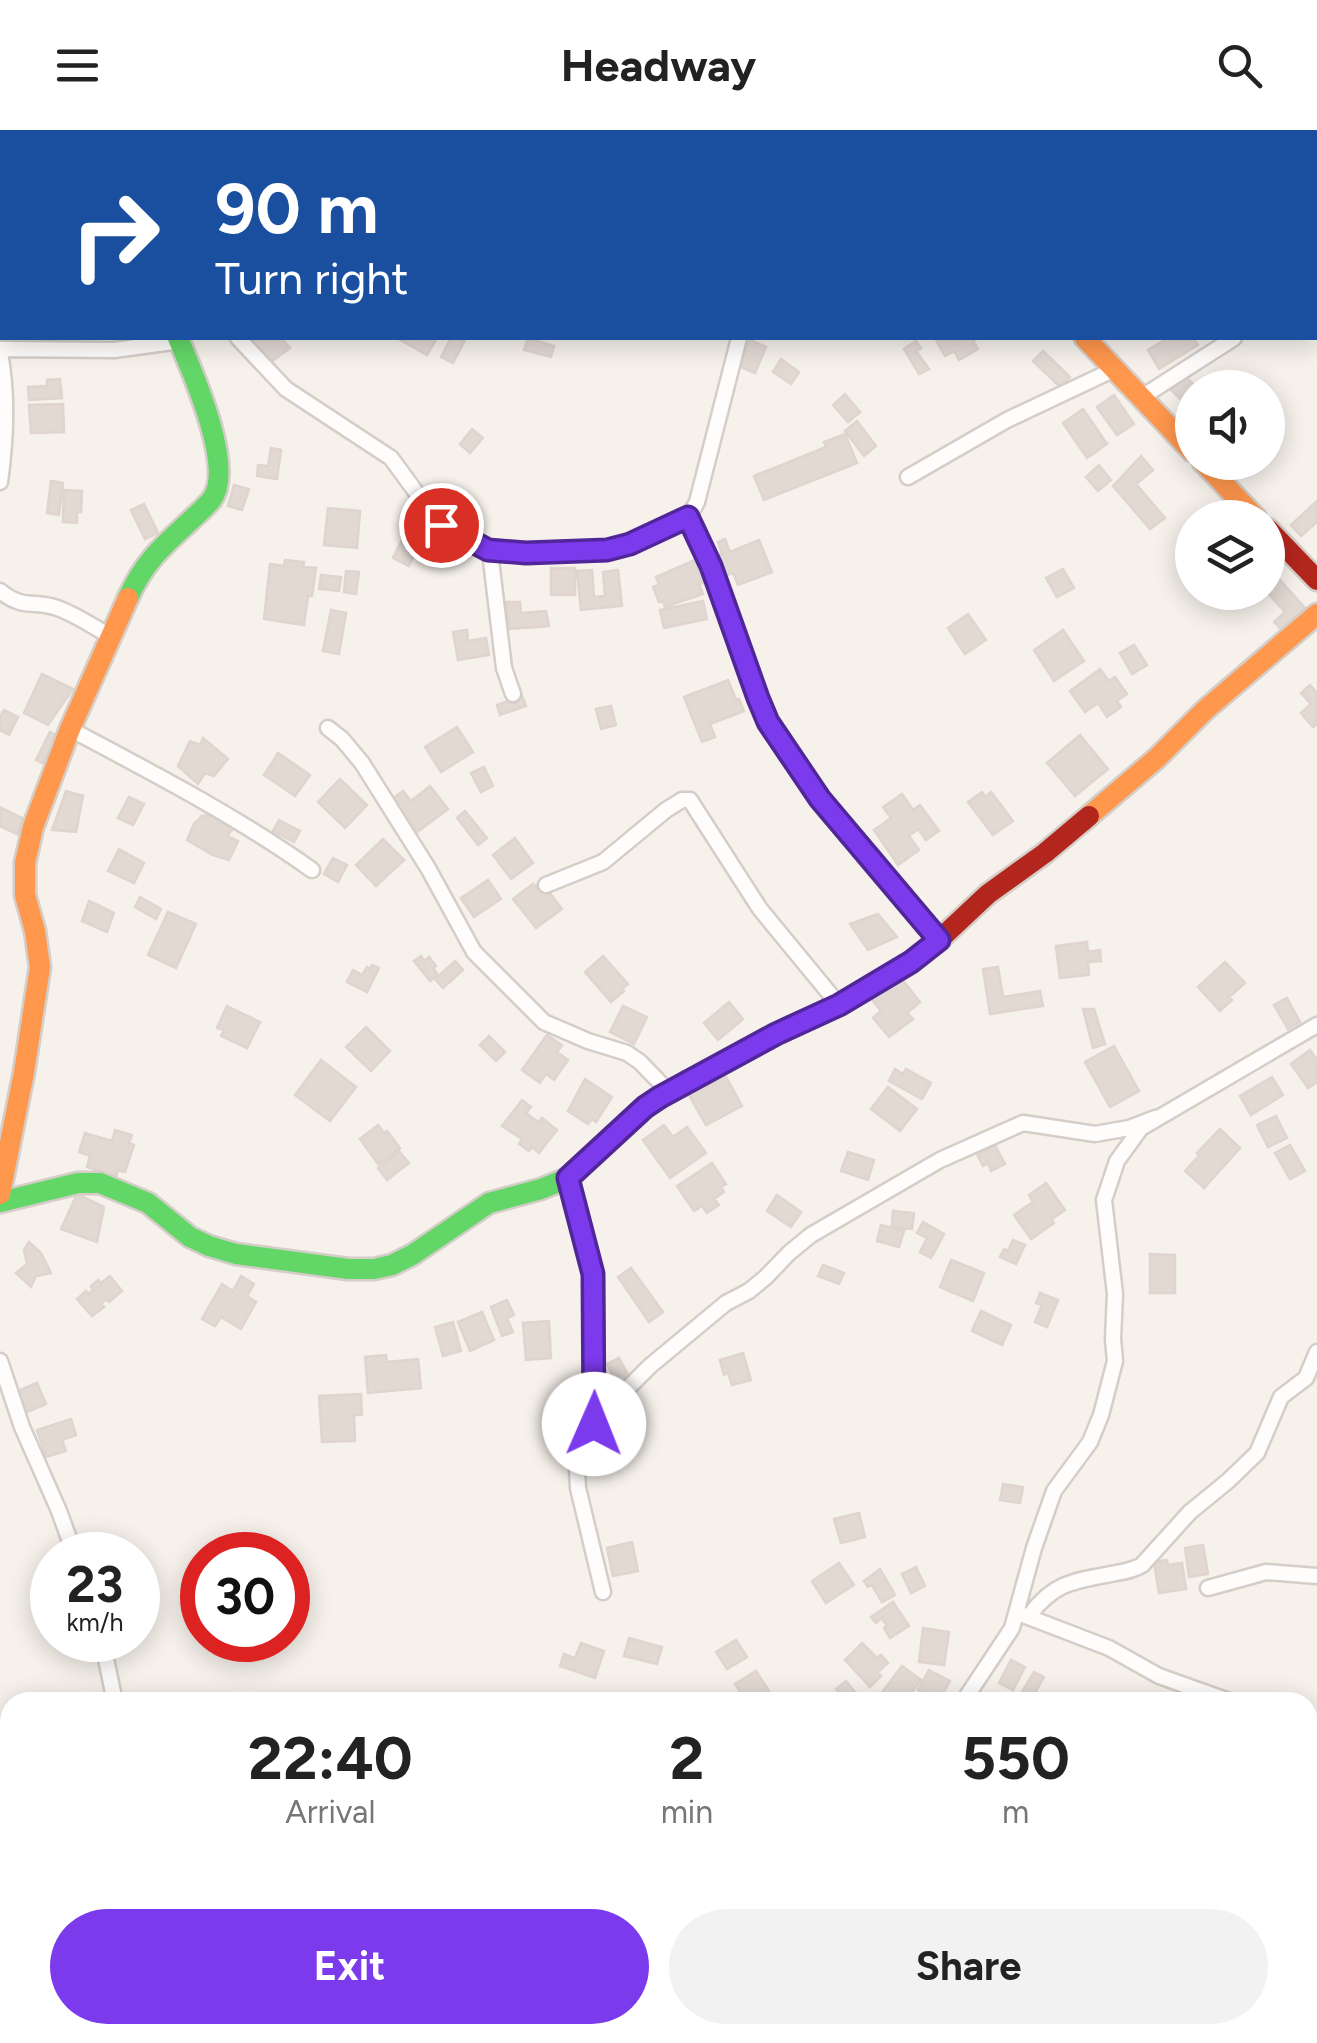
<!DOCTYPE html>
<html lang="en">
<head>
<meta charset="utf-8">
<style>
	:root { --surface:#fff; --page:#f2f2f2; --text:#222; --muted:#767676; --accent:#7c3aed }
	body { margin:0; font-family:Figtree,sans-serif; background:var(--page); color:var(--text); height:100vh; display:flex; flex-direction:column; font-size:38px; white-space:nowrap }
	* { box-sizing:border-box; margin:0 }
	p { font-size:32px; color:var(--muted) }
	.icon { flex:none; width:55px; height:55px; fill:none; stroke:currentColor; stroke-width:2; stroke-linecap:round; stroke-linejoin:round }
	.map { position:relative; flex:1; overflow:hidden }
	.side { position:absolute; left:0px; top:1562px; width:1318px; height:352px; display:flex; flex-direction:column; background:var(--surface); border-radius:30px 30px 0 0; box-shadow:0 5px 25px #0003 }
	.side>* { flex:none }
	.banner { position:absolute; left:0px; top:0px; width:1318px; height:210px; box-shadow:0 5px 25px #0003; background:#1a4fa0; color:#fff; overflow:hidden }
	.fabs { position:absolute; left:1175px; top:240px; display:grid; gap:20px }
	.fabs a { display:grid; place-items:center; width:110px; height:110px; border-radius:50%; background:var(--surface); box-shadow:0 5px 25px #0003; font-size:50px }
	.speed { position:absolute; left:30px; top:1402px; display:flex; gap:20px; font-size:50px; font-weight:700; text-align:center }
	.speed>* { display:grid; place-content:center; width:130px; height:130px; border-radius:50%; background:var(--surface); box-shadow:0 5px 25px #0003; line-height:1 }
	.speed small { font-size:25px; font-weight:400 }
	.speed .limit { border:15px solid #d22; background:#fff; color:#111 }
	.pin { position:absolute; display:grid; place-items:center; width:85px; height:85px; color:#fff; margin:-42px; border:5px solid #fff; border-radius:50%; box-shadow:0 2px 10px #0007 }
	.me { position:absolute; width:110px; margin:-55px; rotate:1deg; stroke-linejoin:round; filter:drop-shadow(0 0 8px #0008) }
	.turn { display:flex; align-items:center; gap:35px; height:210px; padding:0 50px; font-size:45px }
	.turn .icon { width:130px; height:130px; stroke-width:2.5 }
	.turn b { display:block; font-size:70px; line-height:85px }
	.eta { display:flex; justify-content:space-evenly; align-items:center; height:170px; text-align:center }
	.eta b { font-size:60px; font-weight:700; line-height:70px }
	.primary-button { display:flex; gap:20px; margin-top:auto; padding:20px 50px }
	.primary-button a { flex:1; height:115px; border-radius:60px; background:var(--accent); color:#fff; font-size:40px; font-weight:700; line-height:115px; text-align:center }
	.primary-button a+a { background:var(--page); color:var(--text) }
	header { display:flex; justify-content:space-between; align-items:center; height:130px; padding:0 50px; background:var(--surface); font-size:45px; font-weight:700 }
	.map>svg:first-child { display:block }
	.building { fill:#e2d9d3; stroke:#dfd4ce; stroke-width:2.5 }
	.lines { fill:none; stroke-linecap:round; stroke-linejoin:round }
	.street-casing { stroke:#d4cdc8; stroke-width:19 }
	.fast-casing { stroke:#d5cdc8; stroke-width:25 }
	.slow-casing { stroke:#d5cdc8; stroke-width:25 }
	.jam-casing { stroke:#d5cdc8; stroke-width:25 }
	.street { stroke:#fefdfc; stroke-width:14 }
	.fast { stroke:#63d668; stroke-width:20 }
	.slow { stroke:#ff974d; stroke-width:20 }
	.jam { stroke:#b3261e; stroke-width:20 }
	.route-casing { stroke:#51269a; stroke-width:25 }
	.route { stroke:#7c3aed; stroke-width:18 }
</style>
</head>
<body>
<header><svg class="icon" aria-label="menu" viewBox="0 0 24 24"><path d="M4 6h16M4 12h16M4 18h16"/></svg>Headway<svg class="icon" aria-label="search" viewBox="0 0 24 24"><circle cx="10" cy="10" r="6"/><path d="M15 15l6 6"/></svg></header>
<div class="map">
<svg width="1317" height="1913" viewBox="0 0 1317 1913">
	<rect width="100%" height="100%" fill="#f6f1eb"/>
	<path class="building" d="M 248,208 L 281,208 L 290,218 L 268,234 Z
		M 397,208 L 437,208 L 427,225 Z
		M 451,208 L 466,208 L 453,233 L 441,227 Z
		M 528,208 L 554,216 L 551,227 L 524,220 Z
		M 939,208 L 978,208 L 973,211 L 978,219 L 959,230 L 954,221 L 945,226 L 936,210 Z
		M 1168,208 L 1193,208 L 1198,215 L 1159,239 L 1148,220 Z
		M 750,210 L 766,217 L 755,243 L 739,236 Z
		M 916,211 L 921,218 L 916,221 L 929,239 L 919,244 L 904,219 Z
		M 1043,221 L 1070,247 L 1060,257 L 1033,231 Z
		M 781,229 L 799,242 L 791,254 L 773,242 Z
		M 1183,244 L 1197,258 L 1192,258 L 1192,280 L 1169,258 Z
		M 60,249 L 62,268 L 29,270 L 28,257 L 47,256 L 47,250 Z
		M 845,264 L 860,282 L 848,292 L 833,275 Z
		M 1114,265 L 1134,294 L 1117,305 L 1097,277 Z
		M 63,274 L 64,302 L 31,303 L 29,275 Z
		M 1083,279 L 1107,314 L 1087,328 L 1063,293 Z
		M 857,291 L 876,316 L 864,326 L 845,301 Z
		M 472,299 L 483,308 L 470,323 L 460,314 Z
		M 845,304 L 857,333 L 764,370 L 754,346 L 826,317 L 824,312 Z
		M 271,318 L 281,320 L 277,349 L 257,346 L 258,335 L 268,336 Z
		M 1141,326 L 1153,340 L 1136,354 L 1165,388 L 1150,399 L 1113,356 Z
		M 1099,335 L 1111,350 L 1098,361 L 1086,347 Z
		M 51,351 L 63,353 L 59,385 L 47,383 Z
		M 234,355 L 249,359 L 242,380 L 228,376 Z
		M 64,360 L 82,361 L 81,382 L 77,382 L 77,393 L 63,392 Z
		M 1317,371 L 1317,392 L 1301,406 L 1291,395 Z
		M 144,374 L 158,403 L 145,409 L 131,380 Z
		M 328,378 L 360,381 L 357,418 L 324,415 Z
		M 405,404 L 420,411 L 409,436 L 393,428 Z
		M 725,409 L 730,422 L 759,410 L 772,442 L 738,455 L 733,443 L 724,446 L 716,426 L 722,424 L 718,412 Z
		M 285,430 L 304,432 L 303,437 L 316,438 L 312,466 L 308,466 L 304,495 L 264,489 L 270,434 L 284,436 Z
		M 695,430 L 703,453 L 699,454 L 703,464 L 665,477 L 663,471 L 659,472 L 653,457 L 659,455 L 656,447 Z
		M 1268,437 L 1305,478 L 1281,499 L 1274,492 L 1285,482 L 1267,462 Z
		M 551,438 L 575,438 L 575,465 L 551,465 Z
		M 1063,439 L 1074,458 L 1057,467 L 1046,448 Z
		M 592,440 L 594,467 L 605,466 L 603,442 L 618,440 L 622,476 L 581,480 L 577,441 Z
		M 346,441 L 359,442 L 356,464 L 344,462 Z
		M 321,445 L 341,447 L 339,461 L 319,459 Z
		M 703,471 L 707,489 L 664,498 L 660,480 Z
		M 506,472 L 520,472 L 521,483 L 546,481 L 549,496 L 509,499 Z
		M 331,480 L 346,483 L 339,524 L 323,521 Z
		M 968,484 L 986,510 L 965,524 L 948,498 Z
		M 467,500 L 468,511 L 486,508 L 489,525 L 458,530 L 453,502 Z
		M 1063,500 L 1084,531 L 1054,551 L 1034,520 Z
		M 1134,515 L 1147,535 L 1132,544 L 1120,523 Z
		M 1100,539 L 1109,551 L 1115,547 L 1127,564 L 1117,571 L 1121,577 L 1107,587 L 1098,573 L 1085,582 L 1070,561 Z
		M 42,544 L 73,559 L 48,595 L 24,583 Z
		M 728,550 L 736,570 L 739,569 L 744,581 L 710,594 L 715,607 L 702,612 L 684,567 Z
		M 1310,555 L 1317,563 L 1317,594 L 1313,597 L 1301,583 L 1311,574 L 1301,563 Z
		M 522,566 L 526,576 L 500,585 L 497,575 Z
		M 611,576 L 616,595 L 601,599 L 596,579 Z
		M 4,580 L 18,587 L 9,605 L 0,600 L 0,587 Z
		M 457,597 L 473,622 L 441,642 L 425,617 Z
		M 50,602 L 61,608 L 50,637 L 36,630 Z
		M 1080,605 L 1108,639 L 1075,666 L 1047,633 Z
		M 203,608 L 228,629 L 214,646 L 205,643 L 198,654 L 178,636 L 190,611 L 200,615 Z
		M 278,623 L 310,645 L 295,666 L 264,645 Z
		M 484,637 L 493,656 L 481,662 L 471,643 Z
		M 340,649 L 367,675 L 345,698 L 318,672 Z
		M 430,656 L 448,679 L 416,703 L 390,671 L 403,661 L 411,671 Z
		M 66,661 L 83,666 L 76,702 L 52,700 Z
		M 982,662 L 985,667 L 991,662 L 1013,691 L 993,705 L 968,672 Z
		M 902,664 L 913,680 L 920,675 L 939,701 L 926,710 L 918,699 L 909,706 L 919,720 L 898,735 L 874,700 L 891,688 L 883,677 Z
		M 129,667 L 144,674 L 133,695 L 118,688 Z
		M 0,677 L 24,689 L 17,704 L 0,696 Z
		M 465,681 L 487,708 L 478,715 L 457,688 Z
		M 216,684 L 235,696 L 227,706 L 238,711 L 229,730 L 213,725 L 187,710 L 194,694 L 202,686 Z
		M 279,690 L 300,701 L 294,712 L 273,701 Z
		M 515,708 L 533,733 L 511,749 L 493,725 Z
		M 383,709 L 404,730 L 376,756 L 356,735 Z
		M 119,719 L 144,733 L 134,753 L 108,741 Z
		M 333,728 L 347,735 L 338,752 L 324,744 Z
		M 488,750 L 501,769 L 474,787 L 461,768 Z
		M 533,754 L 537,758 L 543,754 L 562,779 L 536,798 L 513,769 Z
		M 140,767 L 161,779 L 156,789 L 135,777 Z
		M 89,771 L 114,783 L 107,802 L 82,791 Z
		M 168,782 L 196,794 L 176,838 L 148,825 Z
		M 878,784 L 897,807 L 868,820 L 850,794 Z
		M 1087,812 L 1088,822 L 1100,820 L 1101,831 L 1088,832 L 1089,845 L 1060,848 L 1056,816 Z
		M 421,826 L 424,831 L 429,827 L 436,836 L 433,838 L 438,845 L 430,851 L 414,831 Z
		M 603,826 L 628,854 L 622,859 L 624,861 L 611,872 L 585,842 Z
		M 455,831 L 463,840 L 443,858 L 435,849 Z
		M 1225,832 L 1245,853 L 1229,867 L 1232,870 L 1220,881 L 1198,857 Z
		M 372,835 L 379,838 L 367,862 L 347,852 L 353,840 L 362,845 L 367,837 L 370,839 Z
		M 998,837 L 1003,867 L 1040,861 L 1043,876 L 990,884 L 983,839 Z
		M 901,848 L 920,872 L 907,883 L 913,889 L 889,907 L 873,888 L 881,881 L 868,865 L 882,854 L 886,860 Z
		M 1287,868 L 1300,892 L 1288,899 L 1274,875 Z
		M 729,872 L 743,889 L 718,910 L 704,893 Z
		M 227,876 L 260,892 L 247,918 L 221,906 L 224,900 L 217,898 Z
		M 623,876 L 647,887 L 634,914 L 610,902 Z
		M 1083,879 L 1094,879 L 1105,914 L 1093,918 Z
		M 366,897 L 390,921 L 371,941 L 346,917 Z
		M 547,905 L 562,915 L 557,922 L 568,930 L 554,950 L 546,944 L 540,953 L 522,940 Z
		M 489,906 L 505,922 L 496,931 L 480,915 Z
		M 1114,916 L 1139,961 L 1110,977 L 1085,932 Z
		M 1310,920 L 1317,930 L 1317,952 L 1308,958 L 1291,934 Z
		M 321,930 L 356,957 L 330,991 L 295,965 Z
		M 895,939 L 903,944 L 906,939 L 931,953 L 922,969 L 889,951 Z
		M 725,945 L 742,976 L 706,995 L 689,965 Z
		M 1272,947 L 1283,965 L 1251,985 L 1240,966 Z
		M 585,949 L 612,967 L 596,992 L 592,989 L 588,994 L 568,981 Z
		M 888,957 L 917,979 L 900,1001 L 871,979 Z
		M 522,970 L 531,977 L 526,983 L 538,992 L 542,988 L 557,1000 L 539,1023 L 532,1017 L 529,1021 L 519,1014 L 522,1009 L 502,996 Z
		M 1276,986 L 1287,1008 L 1268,1017 L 1257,995 Z
		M 378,995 L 384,1003 L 387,1001 L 400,1018 L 378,1034 L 360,1009 Z
		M 664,995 L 673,1007 L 687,997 L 706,1023 L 670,1048 L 643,1010 Z
		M 1220,999 L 1240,1018 L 1204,1058 L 1185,1041 L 1199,1026 L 1197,1023 Z
		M 115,1000 L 132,1005 L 129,1013 L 134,1015 L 125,1042 L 118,1040 L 116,1047 L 87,1037 L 90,1026 L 79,1022 L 85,1003 L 112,1011 Z
		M 995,1015 L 1005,1034 L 991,1041 L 988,1033 L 983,1036 L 977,1024 Z
		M 1290,1015 L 1305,1041 L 1290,1049 L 1275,1023 Z
		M 399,1021 L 409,1033 L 387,1050 L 378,1038 Z
		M 848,1022 L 874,1030 L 868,1050 L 841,1041 Z
		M 712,1033 L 726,1054 L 721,1057 L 724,1062 L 714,1069 L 719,1075 L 707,1083 L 702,1076 L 694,1081 L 677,1056 Z
		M 1046,1053 L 1065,1080 L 1052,1089 L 1054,1093 L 1031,1109 L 1014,1085 L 1033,1072 L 1029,1065 Z
		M 77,1064 L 104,1077 L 97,1112 L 61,1099 Z
		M 777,1065 L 801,1082 L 791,1097 L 767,1081 Z
		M 893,1081 L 914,1083 L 912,1099 L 892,1097 Z
		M 923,1092 L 944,1104 L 931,1128 L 920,1122 L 927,1108 L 917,1103 Z
		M 881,1095 L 904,1101 L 899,1117 L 877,1111 Z
		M 1013,1110 L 1025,1115 L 1016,1134 L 1000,1127 L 1004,1119 L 1008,1121 Z
		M 29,1112 L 41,1123 L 51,1143 L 36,1146 L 31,1157 L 16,1143 L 27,1134 L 24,1120 Z
		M 1150,1124 L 1175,1125 L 1175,1163 L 1150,1163 Z
		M 951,1130 L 984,1143 L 973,1171 L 940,1157 Z
		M 823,1135 L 844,1143 L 839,1154 L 818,1146 Z
		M 631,1138 L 663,1182 L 649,1192 L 618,1147 Z
		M 110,1146 L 122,1161 L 109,1172 L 106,1169 L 101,1174 L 104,1177 L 92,1186 L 77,1169 L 86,1161 L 88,1164 L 93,1160 L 91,1156 L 98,1150 L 101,1153 Z
		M 241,1146 L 254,1154 L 247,1166 L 256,1172 L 241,1199 L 221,1187 L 215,1196 L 202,1189 L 222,1154 L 233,1161 Z
		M 1040,1163 L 1058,1170 L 1047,1197 L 1035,1192 L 1042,1175 L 1036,1173 Z
		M 507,1170 L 514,1185 L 507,1188 L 513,1202 L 502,1206 L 491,1177 Z
		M 981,1181 L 1011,1195 L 1002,1215 L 972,1201 Z
		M 482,1182 L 494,1210 L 470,1221 L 458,1192 Z
		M 549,1191 L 551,1228 L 526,1230 L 523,1193 Z
		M 453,1192 L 461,1221 L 443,1226 L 435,1197 Z
		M 743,1223 L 751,1250 L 732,1255 L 728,1243 L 724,1245 L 720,1230 Z
		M 386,1225 L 387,1232 L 418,1229 L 421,1258 L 368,1263 L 365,1227 Z
		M 619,1228 L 631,1250 L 619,1257 L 607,1234 Z
		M 37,1253 L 46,1274 L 22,1284 L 13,1263 Z
		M 361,1264 L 362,1285 L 354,1285 L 355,1311 L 322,1312 L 319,1266 Z
		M 71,1289 L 76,1305 L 62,1310 L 66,1321 L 46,1327 L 37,1300 Z
		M 1003,1354 L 1023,1357 L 1020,1373 L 1000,1370 Z
		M 859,1383 L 865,1407 L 841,1413 L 834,1389 Z
		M 632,1412 L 638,1441 L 613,1446 L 607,1418 Z
		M 1203,1415 L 1208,1444 L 1189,1447 L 1185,1418 Z
		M 1167,1430 L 1168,1435 L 1182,1433 L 1186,1459 L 1159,1463 L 1154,1432 Z
		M 839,1433 L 854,1455 L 826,1473 L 812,1451 Z
		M 916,1437 L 925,1456 L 911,1463 L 902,1444 Z
		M 880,1439 L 895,1465 L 882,1472 L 872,1455 L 868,1457 L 864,1451 Z
		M 893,1472 L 909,1496 L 890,1508 L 884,1498 L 887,1496 L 882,1488 L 876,1493 L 871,1487 Z
		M 923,1498 L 949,1502 L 944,1535 L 919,1532 Z
		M 629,1508 L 662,1517 L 657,1534 L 624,1526 Z
		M 736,1510 L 747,1527 L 727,1539 L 716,1522 Z
		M 581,1513 L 604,1521 L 595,1548 L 560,1536 L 564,1524 L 575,1528 Z
		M 862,1513 L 877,1528 L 881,1525 L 888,1533 L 878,1542 L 881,1546 L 870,1557 L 845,1530 Z
		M 1011,1530 L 1025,1537 L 1013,1560 L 999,1553 Z
		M 902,1536 L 921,1550 L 905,1572 L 890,1572 L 880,1565 Z
		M 929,1540 L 950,1551 L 938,1572 L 918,1560 Z
		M 756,1541 L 771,1564 L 757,1572 L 747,1572 L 735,1554 Z
		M 1034,1542 L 1044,1547 L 1032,1568 L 1022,1562 Z
		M 846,1551 L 859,1567 L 852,1572 L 847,1572 L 836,1559 Z"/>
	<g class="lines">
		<g class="street-casing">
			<path id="street" d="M 1245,0 L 1250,2
				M 285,2 L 285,0
				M 889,2 L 891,0
				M 1121,2 L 1122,0
				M 1315,31 L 1317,31
				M 1315,182 L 1317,183
				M 238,208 L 286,259 L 391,328 L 424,373 L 435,392 L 470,408 L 490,422 L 504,538 L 513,564
				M 0,219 L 114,220 L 180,211
				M 0,223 C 8,265 6,309 0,352
				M 1142,267 L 1234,208
				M 908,347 L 1007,290 L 1115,239
				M 688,387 L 711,436 L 757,568 L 769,592 L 819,669 L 939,810
				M 488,420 C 552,425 609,427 668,397 C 681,390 690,387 697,372 L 739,208
				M 0,461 C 24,481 36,469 60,479 C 78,486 94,497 110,506
				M 328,598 L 342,609 L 362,633 L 428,738 L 474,822 L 544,892 L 588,911 L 627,923 L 640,932 L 669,962
				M 70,599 C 153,643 236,686 312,740
				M 546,755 L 603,732 L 666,680 L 682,670 L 690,670 L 760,779 L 839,875
				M 568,1048 L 593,1144 L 594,1294
				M 0,1231 L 22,1297 L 59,1381 L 75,1425
				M 1208,1458 L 1266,1442 L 1317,1446
				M 603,1462 L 578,1358 L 577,1339 L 581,1320 L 602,1284 L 650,1236 L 726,1173 L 749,1161 L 766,1147 L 789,1123 L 811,1105 L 940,1030 L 1023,993 L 1095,1004 L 1129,998 L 1155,988
				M 1023,1485 L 1109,1518 L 1159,1546 L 1232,1572
				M 1029,1486 C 1053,1453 1073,1451 1111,1444 C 1122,1442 1132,1441 1142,1435 L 1190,1382 L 1228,1351 L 1257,1323 L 1281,1267 L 1306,1248 L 1317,1222
				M 102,1510 L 115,1572
				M 963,1572 L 1012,1498 L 1034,1418 L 1054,1361 L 1090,1312 L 1101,1285 L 1115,1231 L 1113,1209 L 1115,1164 L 1104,1070 L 1117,1031 L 1141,998 L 1317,895
				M 1308,1605 L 1317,1610
				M 1308,1804 L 1317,1790
				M 0,1830 L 10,1838
				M 144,1905 L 154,1913
				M 0,1908 L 10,1897
				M 378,1913 L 385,1905
				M 869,1913 L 870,1905"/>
		</g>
		<g class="fast-casing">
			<path id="fast" d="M 128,468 C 144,432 162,417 190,391 C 197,384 206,377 212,369 C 235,337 192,241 178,208
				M 0,1072 L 78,1053 L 100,1053 L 148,1073 L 190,1107 L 209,1116 L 236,1124 L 348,1139 L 374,1139 L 392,1135 L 412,1125 L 489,1073 L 541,1059 L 568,1048 L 606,1013"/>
		</g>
		<g class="slow-casing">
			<path id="slow" d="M 603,0 L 614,2
				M 347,2 L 367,0
				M 1085,208 L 1192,321
				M 1203,332 L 1256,388
				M 1089,686 L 1157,628 L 1205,580 L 1317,484
				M 0,1064 L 24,942 L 40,837 L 35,801 L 25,765 L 25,733 L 33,697 L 70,599 L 128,468"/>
		</g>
		<g class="jam-casing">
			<path id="jam" d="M 108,0 L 122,2
				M 1268,399 L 1317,450
				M 606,1013 L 645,977 L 660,967 L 776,904 L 839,875 L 911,832 L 939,810 L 988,764 L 1045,723 L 1089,686"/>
		</g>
		<use href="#street" class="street"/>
		<use href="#fast" class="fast"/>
		<use href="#slow" class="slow"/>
		<use href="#jam" class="jam"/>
	</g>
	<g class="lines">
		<g class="route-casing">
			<path id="route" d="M 441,395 L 488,420 L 526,423 L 607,420 L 630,414 L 688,387 L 711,436 L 758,568 L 768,592 L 820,669 L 939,810 L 911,832 L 839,875 L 776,904 L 660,967 L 645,977 L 568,1048 L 593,1144 L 594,1294"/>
		</g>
		<use href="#route" class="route"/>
	</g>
</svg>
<div class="fabs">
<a><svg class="icon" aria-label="sound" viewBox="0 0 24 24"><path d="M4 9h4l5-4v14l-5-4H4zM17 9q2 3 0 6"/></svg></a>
<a><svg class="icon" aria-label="layers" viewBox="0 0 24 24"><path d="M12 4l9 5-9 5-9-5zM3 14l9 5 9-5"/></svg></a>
</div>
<div class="speed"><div>23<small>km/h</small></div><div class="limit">30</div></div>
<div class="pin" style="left:441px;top:395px;background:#d93025"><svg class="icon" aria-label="arrive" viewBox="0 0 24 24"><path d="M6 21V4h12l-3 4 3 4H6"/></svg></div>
<svg class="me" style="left:594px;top:1294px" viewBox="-20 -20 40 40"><circle r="19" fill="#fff"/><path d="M0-13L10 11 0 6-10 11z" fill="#7c3aed"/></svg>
<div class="banner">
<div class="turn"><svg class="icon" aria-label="right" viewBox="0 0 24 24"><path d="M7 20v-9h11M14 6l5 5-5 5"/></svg><div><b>90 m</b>Turn right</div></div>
</div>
<section class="side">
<div class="eta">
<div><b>22:40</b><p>Arrival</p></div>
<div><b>2</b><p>min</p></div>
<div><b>550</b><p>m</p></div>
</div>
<div class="primary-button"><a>Exit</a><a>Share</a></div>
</section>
</div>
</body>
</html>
